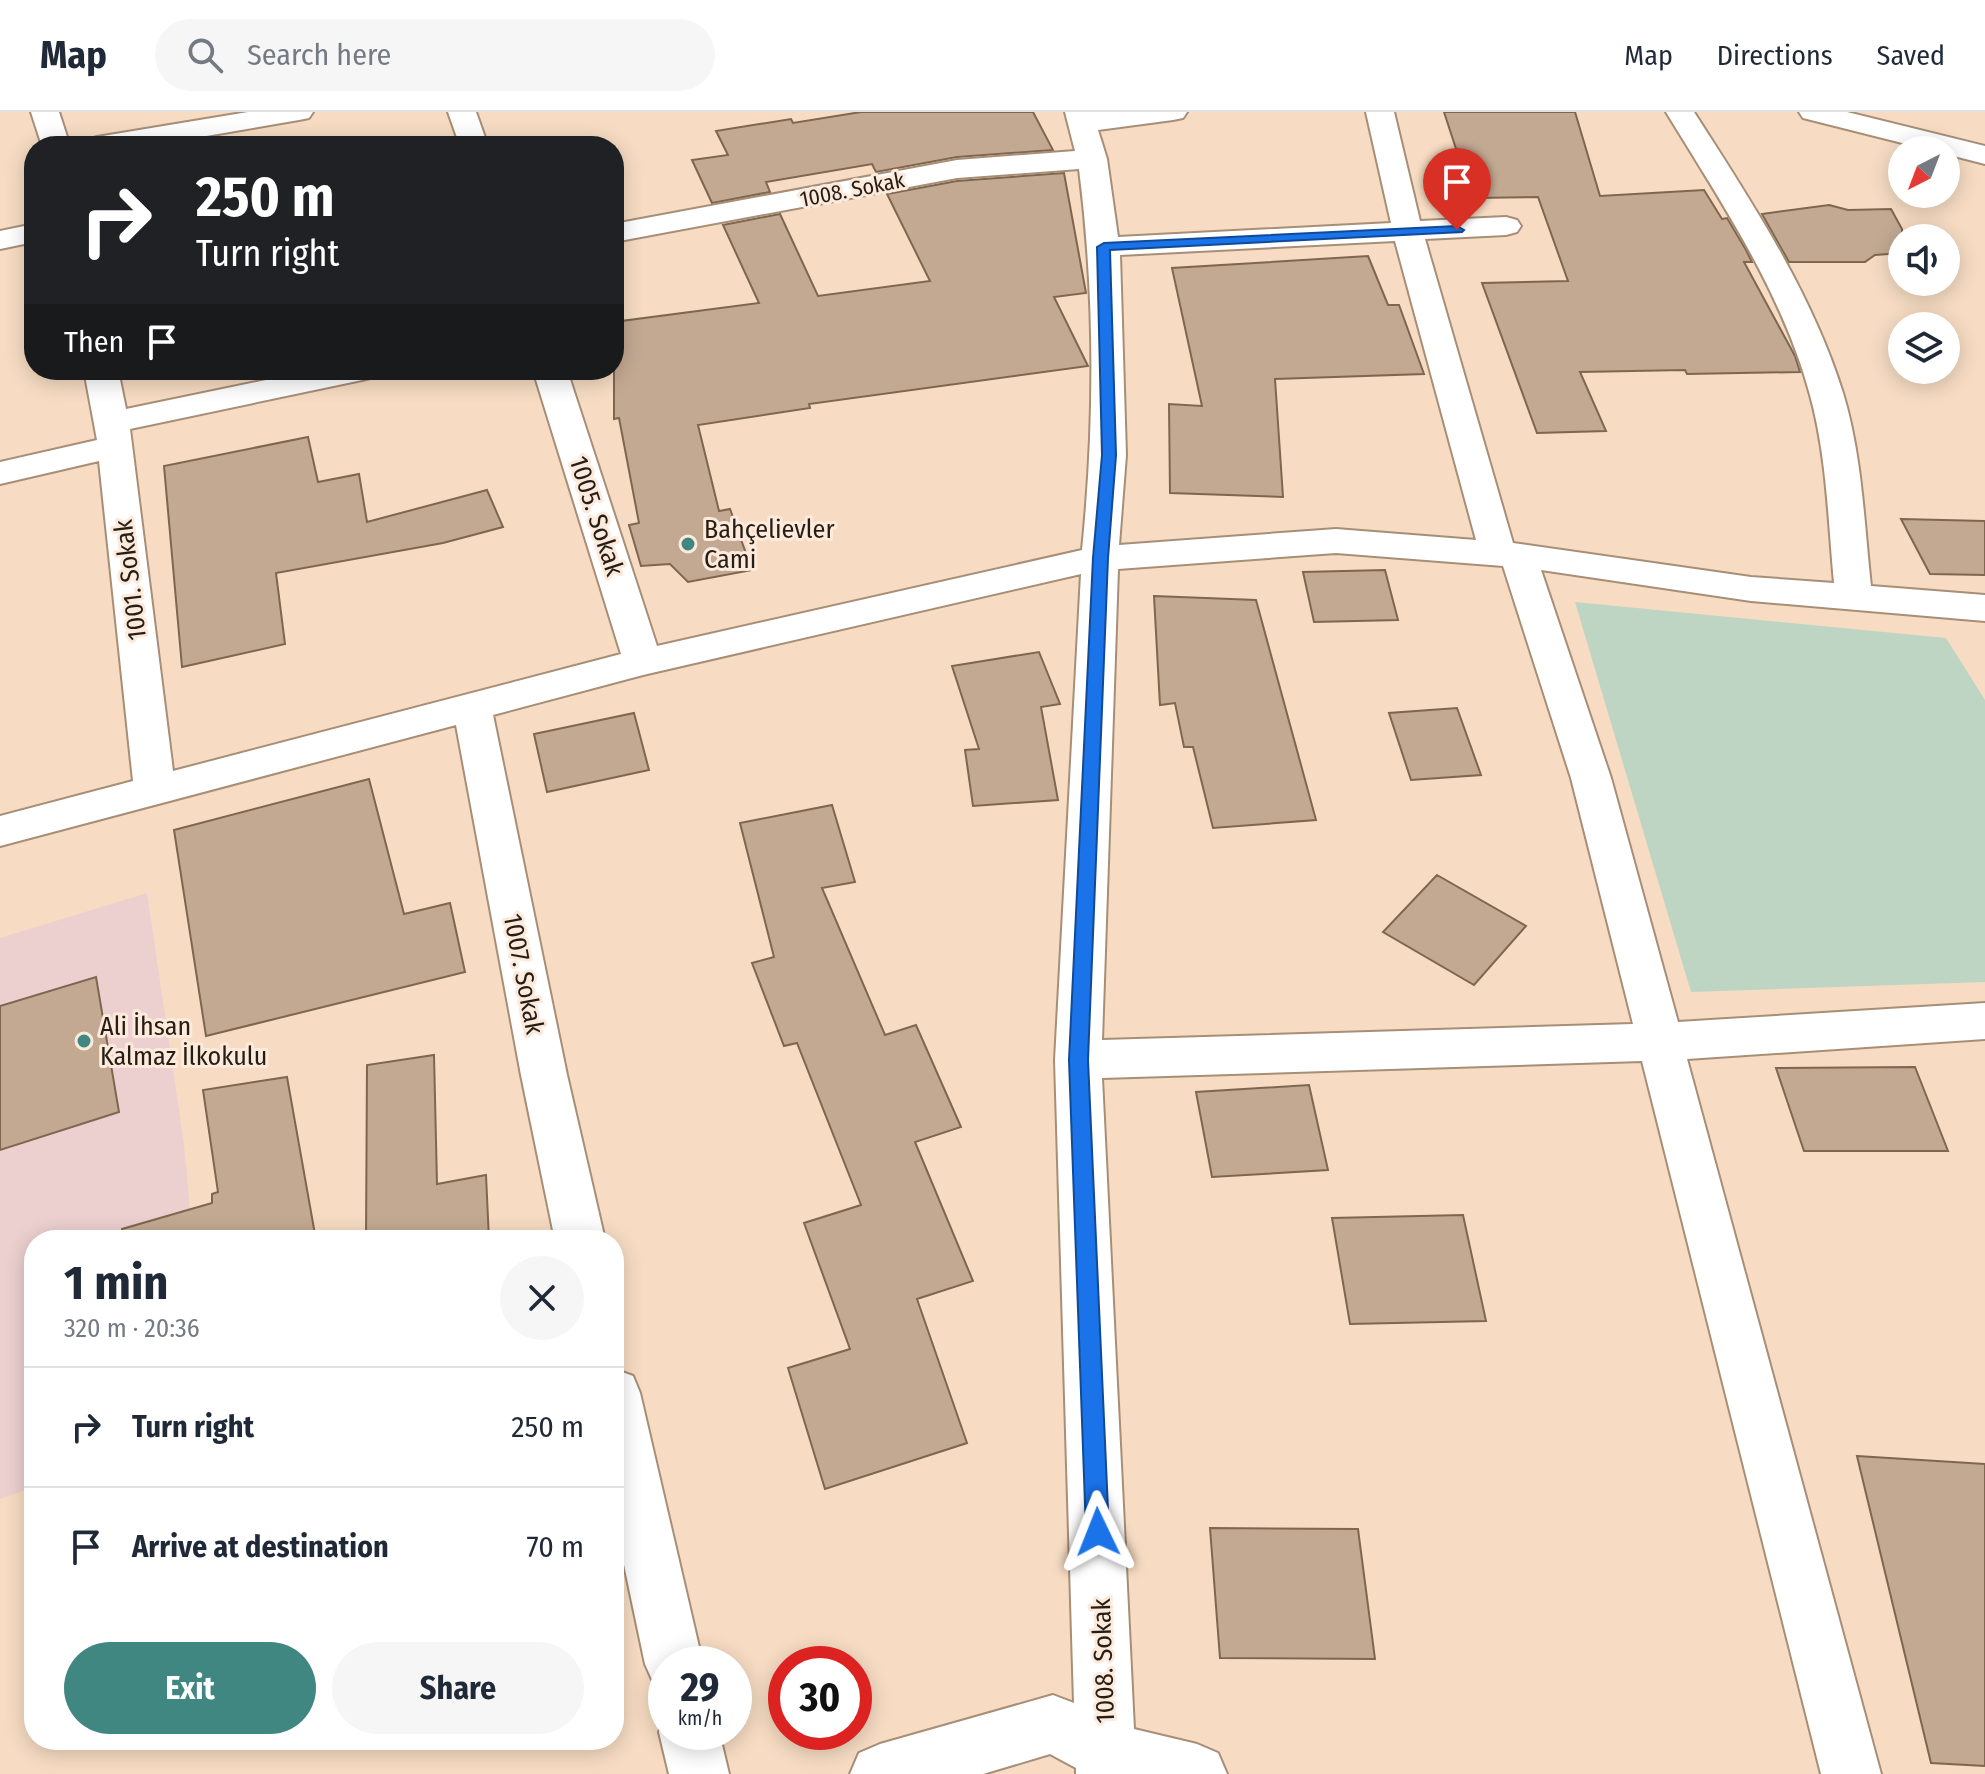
<!DOCTYPE html>
<html lang="en">
<head>
<meta charset="utf-8">
<style>
	:root { --surface:#fff; --page:#f6f6f7; --text:#1f2937; --muted:#747a83; --line:#e0e1e3; --accent:#408781 }
	body { margin:0; font-family:"Fira Sans Condensed",sans-serif; background:var(--page); color:var(--text); height:100vh; display:flex; flex-direction:column; font-size:30px; white-space:nowrap }
	* { box-sizing:border-box; margin:0 }
	p { font-size:26px; color:var(--muted) }
	.icon { flex:none; width:44px; height:44px; fill:none; stroke:currentColor; stroke-width:2; stroke-linecap:round; stroke-linejoin:round }
	.map { position:relative; flex:1; overflow:hidden }
	.sheet { position:absolute; left:24px; top:1118px; width:600px; height:520px; display:flex; flex-direction:column; background:var(--surface); border-radius:32px; box-shadow:0 4px 20px #0003 }
	.sheet>* { flex:none }
	.guide { position:absolute; left:24px; top:24px; width:600px; height:244px; border-radius:32px; box-shadow:0 4px 20px #0003; background:#202124; color:#fff; overflow:hidden }
	.needle { width:52px; rotate:222deg }
	.controls { position:absolute; left:1888px; top:24px; display:grid; gap:16px }
	.controls a { display:grid; place-items:center; width:72px; height:72px; border-radius:50%; background:var(--surface); box-shadow:0 4px 20px #0003; font-size:40px }
	.speed { position:absolute; left:648px; top:1534px; display:flex; gap:16px; font-size:40px; font-weight:700; text-align:center }
	.speed>* { display:grid; place-content:center; width:104px; height:104px; border-radius:50%; background:var(--surface); box-shadow:0 4px 20px #0003; line-height:1 }
	.speed small { font-size:20px; font-weight:400 }
	.speed .limit { border:12px solid #d22; background:#fff; color:#111 }
	.pin { position:absolute; display:grid; place-items:center; width:68px; height:68px; color:#fff; margin:-82px -34px; border-radius:50% 50% 50% 0; rotate:-45deg; box-shadow:0 0 8px #0007 }
	.pin .icon { rotate:45deg }
	.me { position:absolute; width:88px; margin:-44px; rotate:358deg; stroke-linejoin:round; filter:drop-shadow(0 0 6px #0008) }
	.turn { display:flex; align-items:center; gap:28px; height:168px; padding:0 40px; font-size:36px }
	.turn .icon { width:104px; height:104px; stroke-width:2.5 }
	.turn b { display:block; font-size:56px; line-height:68px }
	.then { display:flex; align-items:center; height:76px; padding:0 40px; background:#0003; gap:16px; font-size:30px }
	.round { display:grid; place-items:center; flex:none; width:84px; height:84px; border-radius:42px; background:var(--page) }
	.summary { display:flex; align-items:center; justify-content:space-between; height:136px; padding:0 40px }
	h1 { font-size:48px; font-weight:700; line-height:60px }
	.primary-button { display:flex; gap:16px; margin-top:auto; padding:16px 40px }
	.primary-button a { flex:1; height:92px; border-radius:48px; background:var(--accent); color:#fff; font-size:32px; font-weight:700; line-height:92px; text-align:center }
	.primary-button a+a { background:var(--page); color:var(--text) }
	ul { padding:0; list-style:none }
	li { display:flex; align-items:center; gap:24px; height:120px; padding:0 40px; border-top:2px solid var(--line) }
	li div { flex:1 }
	li b { display:block; font-size:30px }
	li em { font-style:normal }
	header { display:flex; align-items:center; gap:48px; box-sizing:border-box; height:112px; padding:0 40px; background:var(--surface); border-bottom:2px solid var(--line) }
	header strong { font-size:38px }
	nav { display:flex; gap:44px; margin-inline-start:auto; font-size:28px }
	.search { width:560px; height:72px; background:var(--page); display:flex; align-items:center; gap:20px; box-sizing:border-box; padding:0 28px; border-radius:44px; color:var(--muted); font-size:30px }
	.map>svg:first-child { display:block }
	.education { fill:#ebd0cf }
	.green { fill:#bed5c3 }
	.building { fill:#c3a992; stroke:#7e6650; stroke-width:2 }
	.lines { fill:none; stroke-linecap:round; stroke-linejoin:round }
	.street-casing { stroke:#a78e77; stroke-width:4 }
	.street { fill:#fff; fill-rule:evenodd }
	.route { fill:#1a73e8; stroke:#114b97; stroke-width:2 }
	.poi-dot { fill:#408781; stroke:#fcebdc; stroke-width:3 }
	.labels { text-anchor:middle; stroke-width:6; stroke-linejoin:round; paint-order:stroke }
	.far-street-label { font-size:22px; fill:#271d14; stroke:#fcebdc }
	.street-label { font-size:26px; fill:#271d14; stroke:#fcebdc }
	.poi-label { font-size:26px; fill:#271d14; stroke:#fcebdc; text-anchor:start }
</style>
</head>
<body>
<header>
<strong>Map</strong>
<div class="search"><svg class="icon" aria-label="search" viewBox="0 0 24 24"><circle cx="10" cy="10" r="6"/><path d="M15 15l6 6"/></svg>Search here</div>
<nav><a>Map</a><a>Directions</a><a>Saved</a></nav>
</header>
<div class="map">
<svg width="1985" height="1662" viewBox="0 0 1985 1662">
	<rect width="100%" height="100%" fill="#f7dcc3"/>
	<path class="education" d="M 147,781 L 184,1032 L 193,1128 L 34,1128 L 34,1375 L 0,1387 L 0,826 Z"/>
	<path class="green" d="M 1575,490 L 1946,526 L 1985,588 L 1985,870 L 1691,880 Z"/>
	<path class="building" d="M 861,0 L 1033,0 L 1053,38 L 957,45 L 876,60 L 872,52 L 766,70 L 770,80 L 712,91 L 692,48 L 728,43 L 716,19 L 791,7 L 793,11 Z
		M 1444,0 L 1575,0 L 1600,84 L 1704,78 L 1722,107 L 1727,106 L 1746,138 L 1752,150 L 1744,150 L 1795,244 L 1800,260 L 1687,262 L 1685,258 L 1580,260 L 1606,319 L 1537,321 L 1482,171 L 1568,169 L 1538,85 L 1472,86 Z
		M 1064,61 L 1086,181 L 1054,185 L 1088,254 L 809,292 L 810,296 L 698,313 L 719,399 L 730,397 L 752,458 L 688,470 L 670,452 L 641,454 L 629,413 L 639,411 L 619,306 L 614,307 L 614,210 L 759,191 L 723,113 L 780,102 L 818,184 L 930,169 L 887,82 L 957,69 Z
		M 1829,93 L 1848,98 L 1891,97 L 1902,117 L 1902,141 L 1875,143 L 1865,150 L 1789,150 L 1762,102 Z
		M 1368,144 L 1388,193 L 1399,193 L 1424,262 L 1275,267 L 1283,385 L 1170,381 L 1169,292 L 1202,294 L 1172,156 Z
		M 308,325 L 318,370 L 359,362 L 367,410 L 487,378 L 503,415 L 443,431 L 276,461 L 285,532 L 182,555 L 164,354 Z
		M 1901,407 L 1985,409 L 1985,463 L 1930,462 Z
		M 1385,458 L 1398,508 L 1314,510 L 1303,460 Z
		M 1154,484 L 1256,488 L 1316,708 L 1213,716 L 1193,635 L 1184,635 L 1175,591 L 1160,593 Z
		M 1039,540 L 1060,592 L 1041,595 L 1058,688 L 973,694 L 965,638 L 979,637 L 952,554 Z
		M 1457,596 L 1481,663 L 1411,668 L 1389,601 Z
		M 634,601 L 649,658 L 547,680 L 534,622 Z
		M 369,667 L 404,802 L 450,791 L 465,860 L 206,924 L 174,718 Z
		M 832,693 L 855,770 L 822,776 L 885,923 L 916,913 L 961,1015 L 915,1030 L 973,1169 L 917,1187 L 967,1331 L 825,1377 L 788,1256 L 850,1237 L 804,1111 L 861,1093 L 797,931 L 784,934 L 752,851 L 774,845 L 740,711 Z
		M 1437,763 L 1526,814 L 1474,873 L 1383,820 Z
		M 96,865 L 119,1000 L 0,1038 L 0,894 Z
		M 434,943 L 437,1072 L 486,1063 L 489,1128 L 366,1128 L 367,953 Z
		M 1915,955 L 1948,1039 L 1804,1039 L 1776,956 Z
		M 287,965 L 316,1128 L 124,1128 L 122,1117 L 212,1091 L 212,1082 L 218,1080 L 203,978 Z
		M 1309,973 L 1328,1058 L 1212,1065 L 1196,980 Z
		M 1463,1103 L 1486,1209 L 1350,1212 L 1332,1106 Z
		M 1857,1344 L 1985,1352 L 1985,1654 L 1931,1651 Z
		M 1210,1416 L 1358,1417 L 1375,1547 L 1220,1546 Z"/>
	<g class="lines">
		<g class="street-casing">
			<path id="street" d="M 31,0 L 59,0 L 70,34 L 42,34 Z
				M 248,0 L 313,0 L 309,6 L 299,8 L 148,34 L 83,34 L 87,28 L 97,25 Z
				M 448,0 L 476,0 L 488,34 L 460,34 Z
				M 1065,0 L 1187,0 L 1183,6 L 1173,8 L 1098,18 L 1107,47 L 1118,125 L 1391,111 L 1366,0 L 1394,0 L 1420,109 L 1506,105 L 1517,108 L 1521,114 L 1517,120 L 1506,123 L 1425,127 L 1513,431 L 1751,465 L 1834,471 C 1828,408 1827,345 1810,283 C 1782,180 1721,90 1666,0 L 1694,0 C 1751,89 1811,179 1843,281 C 1862,343 1864,410 1871,474 L 1985,483 L 1985,509 L 1751,489 L 1541,458 L 1611,666 L 1678,910 L 1985,891 L 1985,927 L 1687,947 L 1881,1662 L 1821,1662 L 1642,949 L 1102,966 L 1134,1617 L 1197,1632 L 1218,1641 L 1227,1662 L 1076,1662 L 1076,1656 L 1050,1642 L 983,1662 L 850,1662 L 859,1641 L 880,1632 L 1053,1583 L 1074,1591 L 1055,948 L 1081,462 L 643,563 L 493,603 L 567,963 L 605,1128 L 555,1128 L 521,963 L 456,613 L 0,734 L 0,704 L 133,669 L 99,349 L 0,372 L 0,350 L 97,328 L 84,258 L 118,258 L 126,297 L 314,258 L 379,258 L 374,265 L 362,268 L 130,317 L 173,659 L 621,542 L 533,258 L 567,258 L 657,534 L 1082,438 C 1095,311 1095,183 1079,57 L 957,66 L 614,130 L 614,112 L 957,48 L 1075,39 ZM 1395,129 L 1476,428 L 1336,417 L 1119,433 L 1126,343 L 1120,143 ZM 1336,441 L 1503,454 L 1571,666 L 1633,912 L 1102,928 L 1118,457 Z
				M 1799,0 L 1847,0 L 1985,34 L 1985,52 L 1946,42 L 1946,38 L 1930,38 L 1803,6 Z
				M 34,112 L 34,130 L 0,137 L 0,119 Z
				M 614,1257 L 633,1264 L 640,1281 L 703,1552 L 666,1552 L 666,1578 L 654,1572 L 645,1552 L 614,1405 Z
				M 666,1604 L 666,1620 L 719,1620 L 729,1662 L 669,1662 L 659,1620 Z"/>
		</g>
		<use href="#street" class="street"/>
	</g>
	<path class="route" d="M 1457,114 L 1464,118 L 1462,120 L 1110,138 L 1116,343 L 1108,446 L 1088,948 L 1109,1420 L 1106,1427 L 1098,1431 L 1090,1427 L 1086,1420 L 1069,948 L 1093,446 L 1102,343 L 1097,135 L 1104,131 Z"/>
	<g class="poi-dot">
		<circle cx="688" cy="432" r="8"/>
		<circle cx="84" cy="929" r="8"/>
	</g>
	<g class="labels">
		<g class="far-street-label">
			<text transform="translate(852 77) rotate(-11)" y="8">1008. Sokak</text>
		</g>
		<g class="street-label">
			<text transform="translate(597 404) rotate(72)" y="9">1005. Sokak</text>
			<text transform="translate(130 468) rotate(-97)" y="9">1001. Sokak</text>
			<text transform="translate(524 862) rotate(79)" y="9">1007. Sokak</text>
			<text transform="translate(1103 1549) rotate(-92)" y="9">1008. Sokak</text>
		</g>
		<g class="poi-label">
			<text x="704" y="426">Bahçelievler<tspan x="704" dy="30">Cami</tspan></text>
			<text x="100" y="923">Ali İhsan<tspan x="100" dy="30">Kalmaz İlkokulu</tspan></text>
		</g>
	</g>
</svg>
<div class="controls">
<a><svg class="needle" viewBox="-14 -14 28 28"><path d="M0-13l5 13h-10z" fill="#e53935"/><path d="M0 13l5-13h-10z" fill="#747a83"/></svg></a>
<a><svg class="icon" aria-label="sound" viewBox="0 0 24 24"><path d="M4 9h4l5-4v14l-5-4H4zM17 9q2 3 0 6"/></svg></a>
<a><svg class="icon" aria-label="layers" viewBox="0 0 24 24"><path d="M12 4l9 5-9 5-9-5zM3 14l9 5 9-5"/></svg></a>
</div>
<div class="speed"><div>29<small>km/h</small></div><div class="limit">30</div></div>
<div class="pin" style="left:1457px;top:118px;background:#d93025"><svg class="icon" aria-label="arrive" viewBox="0 0 24 24"><path d="M6 21V4h12l-3 4 3 4H6"/></svg></div>
<svg class="me" style="left:1098px;top:1420px" viewBox="-20 -20 40 40"><path d="M0-17L14 15 0 8-14 15z" fill="#1a73e8" stroke="#fff" stroke-width="4"/></svg>
<div class="guide">
<div class="turn"><svg class="icon" aria-label="right" viewBox="0 0 24 24"><path d="M7 20v-9h11M14 6l5 5-5 5"/></svg><div><b>250 m</b>Turn right</div></div>
<div class="then">Then<svg class="icon" aria-label="arrive" viewBox="0 0 24 24"><path d="M6 21V4h12l-3 4 3 4H6"/></svg></div>
</div>
<section class="sheet">
<div class="summary"><div><h1>1 min</h1><p>320 m · 20:36</p></div><a class="round"><svg class="icon" aria-label="close" viewBox="0 0 24 24"><path d="M6 6l12 12M18 6L6 18"/></svg></a></div>
<ul>
<li><svg class="icon" aria-label="right" viewBox="0 0 24 24"><path d="M7 20v-9h11M14 6l5 5-5 5"/></svg><div><b>Turn right</b></div><em>250 m</em></li>
<li><svg class="icon" aria-label="arrive" viewBox="0 0 24 24"><path d="M6 21V4h12l-3 4 3 4H6"/></svg><div><b>Arrive at destination</b></div><em>70 m</em></li>
</ul>
<div class="primary-button"><a>Exit</a><a>Share</a></div>
</section>
</div>
</body>
</html>
